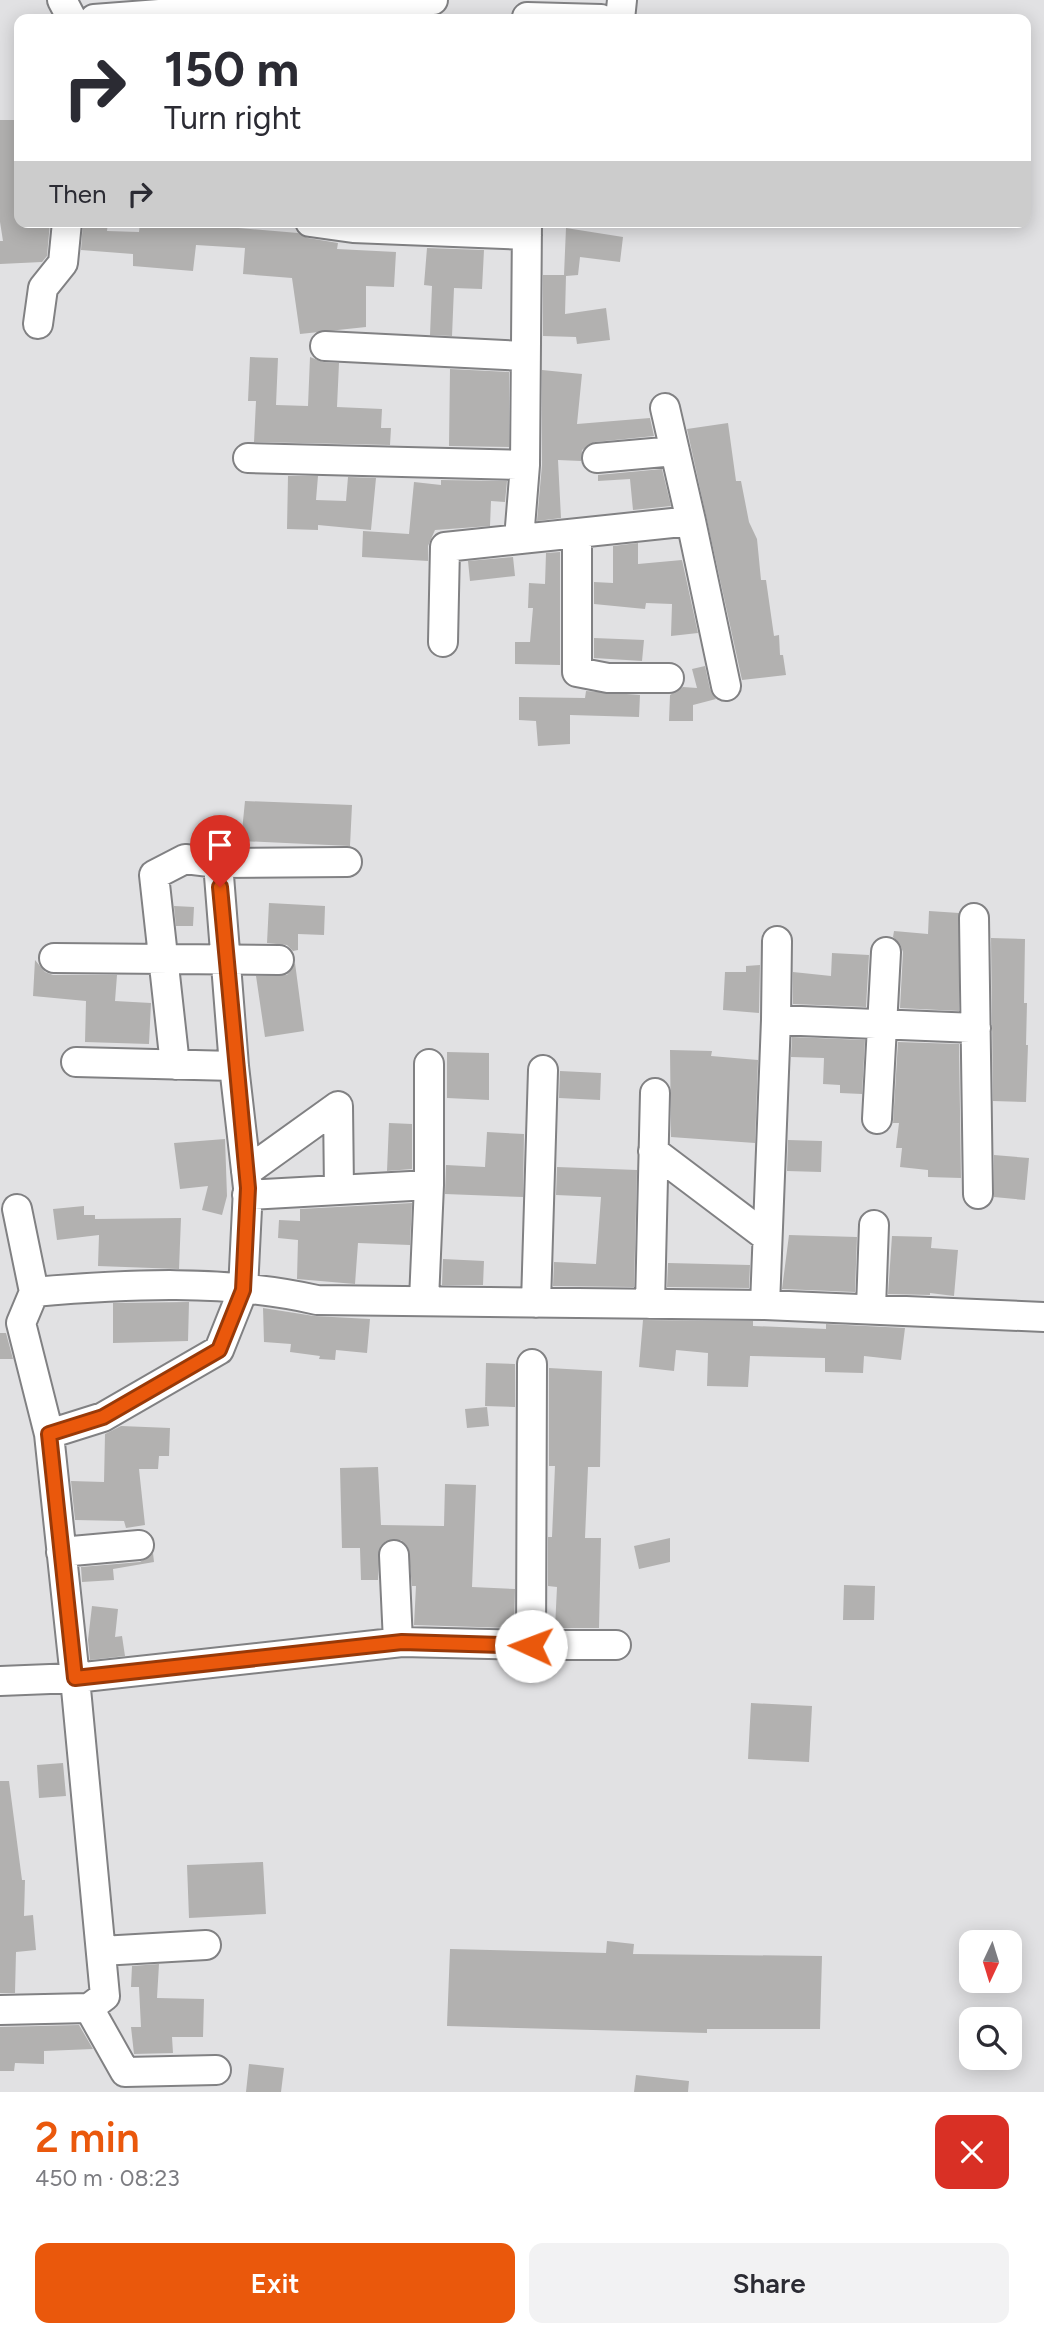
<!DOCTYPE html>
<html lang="en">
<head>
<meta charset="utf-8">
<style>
	:root { --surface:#fff; --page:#f2f2f3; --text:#2b2b33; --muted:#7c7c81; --accent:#ea580c }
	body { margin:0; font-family:Figtree,sans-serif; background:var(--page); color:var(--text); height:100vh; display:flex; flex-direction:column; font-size:26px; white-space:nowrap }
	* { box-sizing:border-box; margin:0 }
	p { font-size:23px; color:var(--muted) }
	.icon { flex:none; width:38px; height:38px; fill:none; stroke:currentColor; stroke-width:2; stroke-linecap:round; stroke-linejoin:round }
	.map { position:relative; height:2092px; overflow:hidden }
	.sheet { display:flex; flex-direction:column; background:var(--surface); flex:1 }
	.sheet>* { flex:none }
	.top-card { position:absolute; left:14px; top:14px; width:1017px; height:214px; border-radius:14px; box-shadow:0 4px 18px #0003; background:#fff; color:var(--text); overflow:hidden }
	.needle { width:46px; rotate:184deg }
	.buttons { position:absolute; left:959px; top:1930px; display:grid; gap:14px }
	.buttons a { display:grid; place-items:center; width:63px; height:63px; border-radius:14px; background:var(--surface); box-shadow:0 4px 18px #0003; font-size:35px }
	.pin { position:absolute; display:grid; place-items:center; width:60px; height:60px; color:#fff; margin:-72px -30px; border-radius:50% 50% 50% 0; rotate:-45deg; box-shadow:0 0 7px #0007 }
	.pin .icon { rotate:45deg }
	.me { position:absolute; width:77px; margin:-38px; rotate:272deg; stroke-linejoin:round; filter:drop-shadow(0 0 5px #0008) }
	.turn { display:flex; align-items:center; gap:24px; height:147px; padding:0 35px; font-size:32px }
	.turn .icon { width:91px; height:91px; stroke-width:2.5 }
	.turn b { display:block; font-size:49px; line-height:60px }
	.then { display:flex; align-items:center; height:66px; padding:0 35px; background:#0003; gap:14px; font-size:26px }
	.round { display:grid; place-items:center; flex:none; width:74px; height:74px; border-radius:14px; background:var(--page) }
	.summary { display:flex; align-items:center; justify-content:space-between; height:119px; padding:0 35px }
	h1 { font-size:42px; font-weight:600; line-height:52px; color:var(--accent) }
	.primary-button { display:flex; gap:14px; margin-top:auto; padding:14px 35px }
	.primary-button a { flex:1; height:80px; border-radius:14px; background:var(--accent); color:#fff; font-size:28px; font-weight:600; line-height:80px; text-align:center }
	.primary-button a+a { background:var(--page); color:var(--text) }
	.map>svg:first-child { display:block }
	.building { fill:#b2b1b0 }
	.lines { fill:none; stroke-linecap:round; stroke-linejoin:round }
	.minor-casing { stroke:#818183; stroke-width:32 }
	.minor { stroke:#fff; stroke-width:28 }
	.route-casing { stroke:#983908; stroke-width:18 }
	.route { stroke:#ea580c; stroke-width:12 }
</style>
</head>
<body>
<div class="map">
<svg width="1044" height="2092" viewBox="0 0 1044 2092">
	<rect width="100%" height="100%" fill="#e1e1e3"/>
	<path class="building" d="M 0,120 L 19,120 L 19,222 L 50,222 L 47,256 L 42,262 L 0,264 L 0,241 L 3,241 L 0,222 Z
		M 83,222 L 108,222 L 107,231 L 139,232 L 140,222 L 216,222 L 215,226 L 298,233 L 308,238 L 338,243 L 337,249 L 396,252 L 394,287 L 366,286 L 366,327 L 300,334 L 292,278 L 243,274 L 245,248 L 196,245 L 193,271 L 133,266 L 133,254 L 81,250 Z
		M 566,228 L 623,237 L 620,262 L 580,257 L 578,275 L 566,276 L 565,314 L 606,308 L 610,340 L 577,344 L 576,337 L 543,336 L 543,275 L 564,275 Z
		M 427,248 L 484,250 L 482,289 L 454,288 L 452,336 L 430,335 L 432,286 L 424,285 Z
		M 250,357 L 278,358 L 276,405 L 308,406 L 310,357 L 323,362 L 339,363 L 337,407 L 382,409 L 381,428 L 391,428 L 390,445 L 254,442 L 256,401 L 248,401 Z
		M 450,369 L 509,372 L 509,447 L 449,446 Z
		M 542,370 L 582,374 L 577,424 L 650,418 L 654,436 L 595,442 L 582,450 L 581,461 L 558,460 L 561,518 L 537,521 L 542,465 Z
		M 728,423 L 736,481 L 741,481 L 749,522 L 757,539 L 761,580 L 766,580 L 774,636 L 779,635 L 780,655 L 783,655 L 786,675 L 742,680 L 687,429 Z
		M 662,469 L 671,506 L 633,510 L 630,479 L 598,481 L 598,475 Z
		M 288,476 L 318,476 L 316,500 L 346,501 L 348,477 L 376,478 L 371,530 L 318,525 L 318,530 L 287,529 Z
		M 441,480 L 507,481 L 505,502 L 491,501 L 490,526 L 435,530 L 428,546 L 428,561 L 362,557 L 363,531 L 409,534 L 414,482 L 441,485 Z
		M 638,543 L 638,564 L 682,560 L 698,633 L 671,636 L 672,604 L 646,603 L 645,609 L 594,604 L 594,582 L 613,583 L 613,546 Z
		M 560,552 L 560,665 L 515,664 L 515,642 L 530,642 L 533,608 L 528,608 L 529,583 L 545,584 L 546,553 Z
		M 513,557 L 515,576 L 470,581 L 468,561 Z
		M 594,638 L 644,640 L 642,661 L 594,658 Z
		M 705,666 L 710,689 L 716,699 L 693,705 L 693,721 L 669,721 L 670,695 L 683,687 L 697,688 L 692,669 Z
		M 586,691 L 640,695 L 639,717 L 570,715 L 570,744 L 538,746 L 536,721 L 519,720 L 519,697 L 585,698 Z
		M 245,801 L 352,805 L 350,846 L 241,841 Z
		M 269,903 L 325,906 L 324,935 L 298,934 L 298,950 L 293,951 L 287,945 L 267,943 Z
		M 174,906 L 194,907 L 193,926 L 176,926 Z
		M 929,911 L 959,913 L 959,1011 L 900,1008 L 903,952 L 900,944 L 893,937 L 894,931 L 928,934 Z
		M 991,938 L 1025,939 L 1024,1003 L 1027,1003 L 1026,1045 L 1028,1045 L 1026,1102 L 993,1101 Z
		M 832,953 L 869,955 L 866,1007 L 793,1004 L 793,972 L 831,976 Z
		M 35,960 L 45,972 L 53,975 L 117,975 L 115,1001 L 151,1003 L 149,1044 L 85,1042 L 86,1001 L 33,996 Z
		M 295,963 L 304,1031 L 265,1037 L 256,976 L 287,975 Z
		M 760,965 L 759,1013 L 723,1010 L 725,972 L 746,972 L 746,966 Z
		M 792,1037 L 865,1040 L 862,1094 L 840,1093 L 840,1085 L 823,1084 L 824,1058 L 791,1057 Z
		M 898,1042 L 959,1044 L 961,1178 L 928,1177 L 928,1170 L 900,1167 L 902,1148 L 896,1148 L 899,1123 L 893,1123 Z
		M 670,1050 L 712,1051 L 711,1056 L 758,1060 L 755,1143 L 671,1137 Z
		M 447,1052 L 489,1053 L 489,1100 L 447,1098 Z
		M 560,1071 L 601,1073 L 600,1100 L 559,1098 Z
		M 389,1123 L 412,1124 L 412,1169 L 387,1171 Z
		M 487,1132 L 524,1134 L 523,1197 L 445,1194 L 446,1165 L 485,1167 Z
		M 225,1139 L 227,1196 L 222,1215 L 202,1210 L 208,1186 L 180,1189 L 174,1143 Z
		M 788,1140 L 822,1141 L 821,1172 L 787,1171 Z
		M 994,1155 L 1029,1158 L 1025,1200 L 994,1197 Z
		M 557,1167 L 637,1170 L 634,1287 L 553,1286 L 554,1262 L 596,1264 L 601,1197 L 556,1195 Z
		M 412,1203 L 410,1245 L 358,1243 L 355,1284 L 297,1279 L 298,1240 L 278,1238 L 279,1220 L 300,1221 L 300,1209 Z
		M 84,1206 L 84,1215 L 95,1215 L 95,1219 L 181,1218 L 179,1269 L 98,1266 L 99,1235 L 57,1240 L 53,1209 Z
		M 789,1235 L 857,1237 L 855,1292 L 782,1289 Z
		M 892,1236 L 932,1237 L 931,1248 L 958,1250 L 954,1296 L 930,1293 L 930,1295 L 888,1294 Z
		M 443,1259 L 484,1261 L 483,1285 L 442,1285 Z
		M 668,1263 L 750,1265 L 749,1288 L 667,1287 Z
		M 189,1302 L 188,1341 L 113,1343 L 113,1303 Z
		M 263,1308 L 314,1316 L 370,1319 L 367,1353 L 336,1350 L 335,1360 L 319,1359 L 320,1356 L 290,1352 L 291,1344 L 264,1342 Z
		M 643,1320 L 753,1321 L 753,1326 L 826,1329 L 826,1324 L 905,1328 L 901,1360 L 864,1356 L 863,1373 L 825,1372 L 825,1358 L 750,1356 L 748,1387 L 707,1386 L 708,1353 L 676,1350 L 674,1371 L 639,1367 Z
		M 0,1333 L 6,1333 L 13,1359 L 0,1359 Z
		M 486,1363 L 515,1364 L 515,1407 L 485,1406 Z
		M 549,1368 L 602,1371 L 600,1467 L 588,1467 L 585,1538 L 601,1538 L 599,1628 L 555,1628 L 557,1587 L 548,1586 L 548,1537 L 552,1537 L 555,1466 L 549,1466 Z
		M 487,1407 L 489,1426 L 467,1428 L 465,1409 Z
		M 121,1426 L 170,1428 L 169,1456 L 159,1456 L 158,1469 L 139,1469 L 145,1525 L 126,1528 L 124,1521 L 75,1520 L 71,1481 L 104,1482 L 105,1434 Z
		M 378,1467 L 381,1525 L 444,1526 L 445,1484 L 476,1485 L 472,1587 L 515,1589 L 514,1628 L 414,1625 L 416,1586 L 412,1586 L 408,1547 L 401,1540 L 386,1541 L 380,1547 L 378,1580 L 361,1580 L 360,1548 L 342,1548 L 340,1468 Z
		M 670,1538 L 670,1562 L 639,1569 L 634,1546 Z
		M 153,1553 L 154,1562 L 113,1569 L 114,1580 L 82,1582 L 81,1567 L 140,1562 Z
		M 844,1585 L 875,1586 L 874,1620 L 843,1620 Z
		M 92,1606 L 118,1609 L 115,1637 L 122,1636 L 125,1656 L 90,1660 L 88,1640 Z
		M 751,1703 L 812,1706 L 809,1762 L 748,1759 Z
		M 63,1763 L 66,1796 L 39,1798 L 37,1765 Z
		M 0,1781 L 9,1781 L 22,1880 L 25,1880 L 24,1916 L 33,1915 L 36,1950 L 16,1952 L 15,1993 L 0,1993 Z
		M 263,1862 L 266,1914 L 189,1918 L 187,1865 Z
		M 607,1941 L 634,1944 L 633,1954 L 822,1956 L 820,2029 L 707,2029 L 707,2033 L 447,2026 L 450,1949 L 606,1953 Z
		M 159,1964 L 157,1998 L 204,1999 L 203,2037 L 172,2037 L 173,2053 L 134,2054 L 131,2027 L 141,2027 L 139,1987 L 131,1987 L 132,1966 Z
		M 79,2025 L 93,2049 L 44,2051 L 44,2064 L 15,2063 L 14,2071 L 0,2071 L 0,2027 Z
		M 249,2064 L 284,2068 L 281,2092 L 246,2092 Z
		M 636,2075 L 689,2081 L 688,2092 L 634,2092 Z"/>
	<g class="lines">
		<g class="minor-casing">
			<path id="minor" d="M 62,0 L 72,19
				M 527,17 L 601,19
				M 94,19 L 302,3 L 433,0
				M 620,19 L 622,0
				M 310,222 L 353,228 L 527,235
				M 38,324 L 43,288 L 63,263 L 67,222
				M 325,346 L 525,356
				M 665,408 L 691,521
				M 248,458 L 525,465
				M 597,458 L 675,451
				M 577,534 L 577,672 L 608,678 L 669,678
				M 519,539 L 525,465 L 527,222
				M 443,642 L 445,547 L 691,521 L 726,686
				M 974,918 L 978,1194
				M 54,958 L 279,960
				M 776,1020 L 777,941
				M 76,1062 L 234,1066
				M 175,1065 L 154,875 L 185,859 L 218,863
				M 877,1119 L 886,952
				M 653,1151 L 767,1237
				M 246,1172 L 338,1106 L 339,1190
				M 247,1195 L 429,1185
				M 17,1209 L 34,1292
				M 424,1300 L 429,1185 L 429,1064
				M 536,1303 L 543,1070
				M 650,1304 L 655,1093
				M 765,1305 L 776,1020 L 976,1028
				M 871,1308 L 874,1225
				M 49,1434 L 103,1417 L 219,1350 L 243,1290 L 248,1188 L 234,1066 L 218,863 L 347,862
				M 61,1552 L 139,1545
				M 394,1555 L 398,1642
				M 531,1645 L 616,1645
				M 0,1681 L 75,1678 L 49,1434 L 21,1323 L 34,1292 C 128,1284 225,1279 317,1300 L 765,1305 L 1044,1317
				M 101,1951 L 206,1945
				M 0,2010 L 89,2008
				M 216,2070 L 125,2072 L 89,2008 L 105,1996 L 75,1678 L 402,1642 L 531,1645 L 532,1364"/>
		</g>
		<use href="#minor" class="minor"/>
	</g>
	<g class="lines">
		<g class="route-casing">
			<path id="route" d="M 220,887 L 248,1188 L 243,1290 L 219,1350 L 103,1417 L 49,1434 L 75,1678 L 402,1642 L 531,1646"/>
		</g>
		<use href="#route" class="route"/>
	</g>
</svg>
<div class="buttons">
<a><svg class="needle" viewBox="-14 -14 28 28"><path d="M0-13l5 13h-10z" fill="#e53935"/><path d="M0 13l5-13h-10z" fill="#7c7c81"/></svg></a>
<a><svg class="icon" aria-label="search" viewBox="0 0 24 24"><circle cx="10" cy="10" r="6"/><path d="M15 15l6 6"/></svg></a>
</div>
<div class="pin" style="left:220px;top:887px;background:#d93025"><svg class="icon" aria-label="arrive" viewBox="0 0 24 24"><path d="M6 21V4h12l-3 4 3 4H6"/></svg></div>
<svg class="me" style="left:531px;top:1646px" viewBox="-20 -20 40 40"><circle r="19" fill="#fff"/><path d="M0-13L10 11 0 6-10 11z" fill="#ea580c"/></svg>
<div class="top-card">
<div class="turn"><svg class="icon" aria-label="right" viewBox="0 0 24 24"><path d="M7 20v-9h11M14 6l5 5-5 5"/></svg><div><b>150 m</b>Turn right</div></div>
<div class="then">Then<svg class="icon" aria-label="right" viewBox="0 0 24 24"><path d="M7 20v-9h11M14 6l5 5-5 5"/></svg></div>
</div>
</div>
<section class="sheet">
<div class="summary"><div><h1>2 min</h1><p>450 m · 08:23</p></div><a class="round" style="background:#d93025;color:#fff"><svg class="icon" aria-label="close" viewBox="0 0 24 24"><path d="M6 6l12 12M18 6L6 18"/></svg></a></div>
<div class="primary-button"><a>Exit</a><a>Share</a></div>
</section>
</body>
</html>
